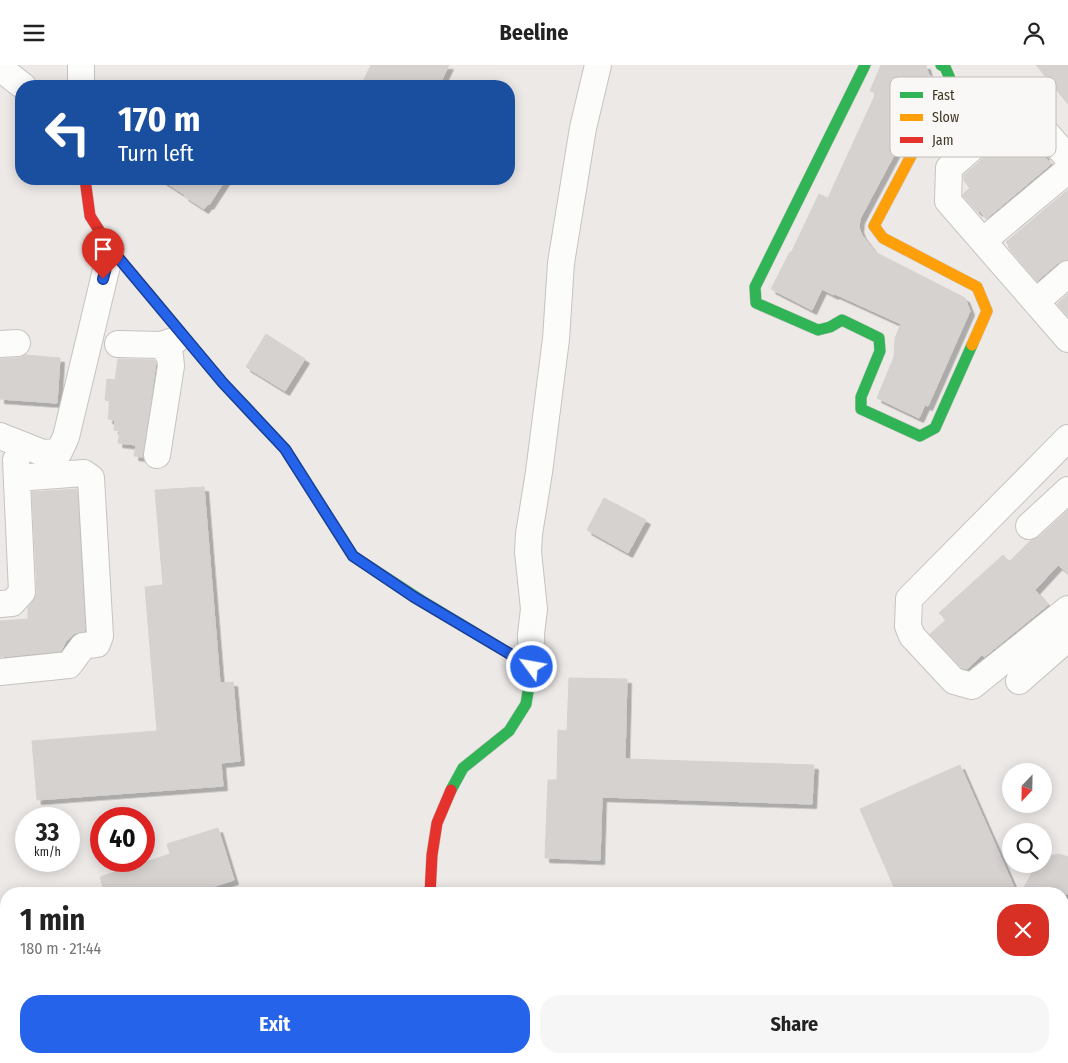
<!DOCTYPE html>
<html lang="en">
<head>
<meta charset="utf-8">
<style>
	:root { --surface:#fff; --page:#f6f6f6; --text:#222; --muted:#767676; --accent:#2563eb }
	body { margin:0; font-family:"Fira Sans Condensed",sans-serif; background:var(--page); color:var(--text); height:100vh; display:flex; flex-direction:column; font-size:19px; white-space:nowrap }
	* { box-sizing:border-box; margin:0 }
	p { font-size:16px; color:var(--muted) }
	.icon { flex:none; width:28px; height:28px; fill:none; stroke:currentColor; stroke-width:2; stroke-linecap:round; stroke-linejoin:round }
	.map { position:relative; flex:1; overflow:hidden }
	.panel { position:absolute; left:0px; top:822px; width:1069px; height:176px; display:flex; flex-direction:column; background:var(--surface); border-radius:20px 20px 0 0; box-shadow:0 2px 12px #0003 }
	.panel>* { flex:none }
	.top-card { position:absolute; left:15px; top:15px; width:500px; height:105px; border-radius:20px; box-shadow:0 2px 12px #0003; background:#1a4fa0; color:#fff; overflow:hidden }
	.needle { width:32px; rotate:202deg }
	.controls { position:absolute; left:1002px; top:698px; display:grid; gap:10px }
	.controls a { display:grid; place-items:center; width:50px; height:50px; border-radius:50%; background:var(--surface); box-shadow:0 2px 12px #0003; font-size:25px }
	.speed { position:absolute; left:15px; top:742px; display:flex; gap:10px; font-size:25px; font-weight:700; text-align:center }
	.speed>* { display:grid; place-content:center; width:65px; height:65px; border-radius:50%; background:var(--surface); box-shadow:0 2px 12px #0003; line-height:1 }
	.speed small { font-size:12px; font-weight:400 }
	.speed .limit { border:8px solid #d22; background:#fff; color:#111 }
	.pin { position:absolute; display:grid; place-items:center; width:42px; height:42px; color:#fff; margin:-51px -21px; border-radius:50% 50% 50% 0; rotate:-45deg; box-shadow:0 0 5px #0007 }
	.pin .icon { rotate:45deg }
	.me { position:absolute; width:55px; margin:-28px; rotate:302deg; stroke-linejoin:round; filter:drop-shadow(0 0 4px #0008) }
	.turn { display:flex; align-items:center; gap:18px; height:105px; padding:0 20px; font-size:22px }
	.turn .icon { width:65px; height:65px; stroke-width:2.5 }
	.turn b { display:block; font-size:35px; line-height:42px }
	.round { display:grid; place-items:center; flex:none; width:52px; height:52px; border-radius:20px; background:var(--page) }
	.overview { display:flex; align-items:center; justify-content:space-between; height:85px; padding:0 20px }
	h1 { font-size:30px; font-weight:700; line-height:38px }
	.cta { display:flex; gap:10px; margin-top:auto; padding:10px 20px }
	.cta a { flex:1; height:58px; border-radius:20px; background:var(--accent); color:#fff; font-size:20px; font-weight:700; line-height:58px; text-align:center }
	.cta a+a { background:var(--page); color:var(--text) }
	header { display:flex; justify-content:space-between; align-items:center; height:65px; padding:0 20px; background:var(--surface); font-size:22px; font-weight:700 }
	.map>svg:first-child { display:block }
	.building { fill:#d5d2d0; stroke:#d5d2d0; filter:url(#shadow) }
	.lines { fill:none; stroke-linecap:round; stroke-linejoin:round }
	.street-casing { stroke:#c6c3c0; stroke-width:28 }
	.fast-casing { stroke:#c8c5c1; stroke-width:12 }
	.slow-casing { stroke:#c8c5c1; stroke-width:12 }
	.jam-casing { stroke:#c8c5c1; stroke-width:12 }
	.street { stroke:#fcfcfb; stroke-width:26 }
	.fast { stroke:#30b455; stroke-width:11 }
	.slow { stroke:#ff9f0a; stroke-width:11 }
	.jam { stroke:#e5322d; stroke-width:11 }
	.route-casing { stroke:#184099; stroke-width:12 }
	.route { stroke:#2563eb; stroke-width:9 }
	.key { fill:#faf8f6; stroke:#c2beb7; stroke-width:1 }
	.key-label { font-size:14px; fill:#413724 }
</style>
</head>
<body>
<header><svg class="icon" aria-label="menu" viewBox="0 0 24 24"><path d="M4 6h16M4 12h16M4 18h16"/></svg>Beeline<svg class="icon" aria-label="person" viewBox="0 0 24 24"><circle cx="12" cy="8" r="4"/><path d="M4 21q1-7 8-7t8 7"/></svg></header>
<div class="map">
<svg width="1068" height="998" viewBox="0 0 1068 998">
	<defs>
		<filter id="shadow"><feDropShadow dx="4.5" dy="4.5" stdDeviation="0" flood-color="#0004"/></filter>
	</defs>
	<rect width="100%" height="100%" fill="#ece9e7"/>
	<path class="building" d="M 371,0 L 449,0 L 439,21 L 361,21 Z
		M 881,0 L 926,0 L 928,8 L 934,15 L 860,154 L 859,163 L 862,170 L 875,187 L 965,233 L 970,246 L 928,341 L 925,340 L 919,353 L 877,333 L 894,292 L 895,273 L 901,259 L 835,229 L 834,230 L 822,224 L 812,245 L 771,224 L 790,187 L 791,188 L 819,129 L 828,133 L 876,28 L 870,26 Z
		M 1036,0 L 1068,0 L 1068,39 Z
		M 1018,63 L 1020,65 L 1022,63 L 1045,90 L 1044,91 L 1051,99 L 986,154 L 980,146 L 978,147 L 963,131 L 963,129 L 970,123 L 964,116 L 964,110 Z
		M 160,114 L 226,114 L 209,140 L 208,139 L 204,144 L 184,131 L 185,130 Z
		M 1068,125 L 1068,194 L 1058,198 L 1037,216 L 1008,182 L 1009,181 L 1006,177 Z
		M 1068,229 L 1068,251 L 1057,239 Z
		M 266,269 L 305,294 L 285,326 L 246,302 Z
		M 25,290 L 60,293 L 57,338 L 0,334 L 0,294 L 18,293 Z
		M 118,294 L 154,295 L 156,297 L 143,392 L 134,391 L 136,380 L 118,378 L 120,366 L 114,365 L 115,355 L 108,354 L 110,336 L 105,335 L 107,314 L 115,315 Z
		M 204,422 L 220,618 L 233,617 L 240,696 L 221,698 L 223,721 L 37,735 L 32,676 L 157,666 L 145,522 L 163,520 L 155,425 Z
		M 77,424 L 85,566 L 75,568 L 66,576 L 61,586 L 0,592 L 0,556 L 28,554 L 28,543 L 33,536 L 37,527 L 32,427 Z
		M 604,433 L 646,455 L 628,488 L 587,465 Z
		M 1068,445 L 1068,508 L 1058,500 L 1035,525 L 1048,540 L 984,592 L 982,590 L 967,604 L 962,603 L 930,569 L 946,555 L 939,548 L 1003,490 L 1009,497 L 1030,476 L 1039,472 Z
		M 569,613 L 627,614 L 625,694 L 814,700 L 812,739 L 602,732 L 600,795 L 545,793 L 548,715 L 557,715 L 558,665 L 567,666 Z
		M 960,700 L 1017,829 L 897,829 L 860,744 Z
		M 218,763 L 234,815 L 190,829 L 105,829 L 100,812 L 170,789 L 167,779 Z
		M 1059,789 L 1068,792 L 1068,829 L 1020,829 L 1037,799 L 1044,799 L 1044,792 Z"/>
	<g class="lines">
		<g class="street-casing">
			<path id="street" d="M 0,3 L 23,21
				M 81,21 L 81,0
				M 1068,93 L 1028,47 L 1012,48 L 949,103 L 948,136 L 1068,274
				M 983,176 L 1068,105
				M 1036,237 L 1068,209
				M 0,279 L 17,278
				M 118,279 L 161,280 L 176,275
				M 0,371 L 43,388 L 59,387 L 66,372 L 111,184
				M 1068,373 L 909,534 L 908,561 L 912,571 L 954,616 L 972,621 L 1068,544
				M 157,390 L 171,301 L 170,291 L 161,280
				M 1029,461 L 1068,425
				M 0,539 L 12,538 L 22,527 L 16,395
				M 532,602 L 531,569 L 534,544 L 528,487 L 529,469 L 539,407 L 556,274 L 561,198 L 583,63 L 598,0
				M 0,607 L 69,600 L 83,581 L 97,579 L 100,571 L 91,413 L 84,408 L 17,413
				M 1019,616 L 1068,573
				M 424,992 L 424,998"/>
		</g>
		<g class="fast-casing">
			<path id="fast" d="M 865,0 L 755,222 L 756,238 L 818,265 L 830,262 L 842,255 L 879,273 L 880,286 L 861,332 L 861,344 L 920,371 L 935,363 L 972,280
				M 920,74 L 951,16 L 945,2 L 941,0
				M 149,229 L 223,318 L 285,384 L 353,491 L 427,539 L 532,602 L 526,639 L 509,666 L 463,703 L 451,725"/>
		</g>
		<g class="slow-casing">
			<path id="slow" d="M 920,74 L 874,161 L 883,173 L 977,222 L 987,246 L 972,280"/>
		</g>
		<g class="jam-casing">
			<path id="jam" d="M 85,114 L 90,151 L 111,184 L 149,229
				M 430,829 L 432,790 L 437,758 L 451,725"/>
		</g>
		<use href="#street" class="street"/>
		<use href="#fast" class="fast"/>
		<use href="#slow" class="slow"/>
		<use href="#jam" class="jam"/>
	</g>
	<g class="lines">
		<g class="route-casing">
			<path id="route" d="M 103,214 L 111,184 L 223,318 L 285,384 L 353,491 L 414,532 L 532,602"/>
		</g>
		<use href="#route" class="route"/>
	</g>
	<rect x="890" y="12" width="166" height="80" rx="8" class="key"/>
	<rect x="900" y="27" width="23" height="6" fill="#30b455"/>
	<rect x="900" y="49" width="23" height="7" fill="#ff9f0a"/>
	<rect x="900" y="72" width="23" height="6" fill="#e5322d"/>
	<g class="key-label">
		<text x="932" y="35">Fast</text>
		<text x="932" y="57">Slow</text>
		<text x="932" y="80">Jam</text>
	</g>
</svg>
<div class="controls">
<a><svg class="needle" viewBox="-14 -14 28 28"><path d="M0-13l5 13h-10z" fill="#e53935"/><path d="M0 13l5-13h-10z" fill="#767676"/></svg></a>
<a><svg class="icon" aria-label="search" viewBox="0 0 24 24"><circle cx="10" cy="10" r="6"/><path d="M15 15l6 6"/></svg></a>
</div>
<div class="speed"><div>33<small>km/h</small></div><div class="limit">40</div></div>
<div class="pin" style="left:103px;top:214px;background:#d93025"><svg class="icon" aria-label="arrive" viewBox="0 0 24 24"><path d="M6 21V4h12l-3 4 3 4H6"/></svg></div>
<svg class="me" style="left:532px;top:602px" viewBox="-20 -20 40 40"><circle r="17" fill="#2563eb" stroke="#fff" stroke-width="3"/><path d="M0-11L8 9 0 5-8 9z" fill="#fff"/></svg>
<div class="top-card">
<div class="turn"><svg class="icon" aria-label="left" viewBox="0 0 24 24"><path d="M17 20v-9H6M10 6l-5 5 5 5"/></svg><div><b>170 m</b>Turn left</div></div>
</div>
<section class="panel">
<div class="overview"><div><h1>1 min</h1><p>180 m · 21:44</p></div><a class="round" style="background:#d93025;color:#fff"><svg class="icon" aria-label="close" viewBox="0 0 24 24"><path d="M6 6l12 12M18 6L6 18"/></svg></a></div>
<div class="cta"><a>Exit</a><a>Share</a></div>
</section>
</div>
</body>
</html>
